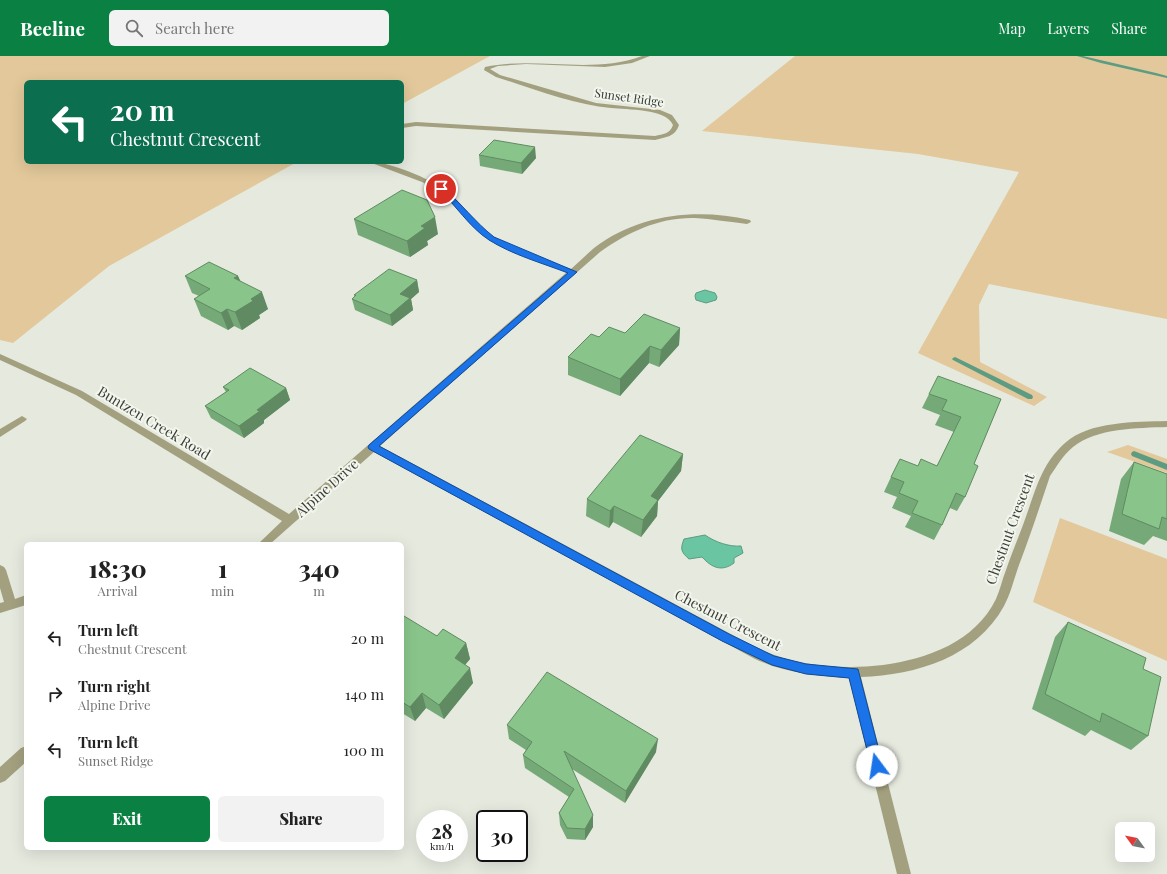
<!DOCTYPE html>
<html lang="en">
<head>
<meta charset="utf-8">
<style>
	:root { --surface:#fff; --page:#f2f2f2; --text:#222; --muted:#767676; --accent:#0b8043 }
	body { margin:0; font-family:"Playfair Display",serif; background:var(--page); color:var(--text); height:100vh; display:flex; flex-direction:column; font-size:15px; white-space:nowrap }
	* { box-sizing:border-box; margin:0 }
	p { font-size:13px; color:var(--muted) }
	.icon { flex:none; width:22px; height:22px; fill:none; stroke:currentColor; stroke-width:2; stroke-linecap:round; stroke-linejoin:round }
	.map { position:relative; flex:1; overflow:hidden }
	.panel { position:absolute; left:24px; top:486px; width:380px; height:308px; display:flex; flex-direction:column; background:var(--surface); border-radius:6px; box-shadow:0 4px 16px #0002 }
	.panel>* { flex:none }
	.banner { position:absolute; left:24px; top:24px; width:380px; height:84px; border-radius:6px; box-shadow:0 4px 16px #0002; background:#0b6e4f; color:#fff; overflow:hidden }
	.needle { width:26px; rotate:303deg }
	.tools { position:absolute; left:1115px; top:766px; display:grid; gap:8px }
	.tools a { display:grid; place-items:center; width:40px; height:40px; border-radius:6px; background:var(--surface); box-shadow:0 4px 16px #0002; font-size:20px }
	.speed { position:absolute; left:416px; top:754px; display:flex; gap:8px; font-size:20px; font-weight:700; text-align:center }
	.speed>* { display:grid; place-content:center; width:52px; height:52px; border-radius:50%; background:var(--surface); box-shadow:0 4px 16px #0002; line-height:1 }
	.speed small { font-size:10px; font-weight:400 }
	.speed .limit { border:2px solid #111; border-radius:6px; background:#fff; color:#111 }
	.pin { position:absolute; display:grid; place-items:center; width:34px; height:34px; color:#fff; margin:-17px; border:2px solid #fff; border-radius:50%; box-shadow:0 1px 4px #0007 }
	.me { position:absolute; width:44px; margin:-22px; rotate:346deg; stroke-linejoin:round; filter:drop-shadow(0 0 3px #0008) }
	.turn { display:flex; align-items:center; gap:14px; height:84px; padding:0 20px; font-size:18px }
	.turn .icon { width:52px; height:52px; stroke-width:2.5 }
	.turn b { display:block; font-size:28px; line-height:34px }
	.eta { display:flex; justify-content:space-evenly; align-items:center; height:68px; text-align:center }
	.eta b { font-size:24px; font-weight:800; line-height:28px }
	.primary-button { display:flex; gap:8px; margin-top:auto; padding:8px 20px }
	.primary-button a { flex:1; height:46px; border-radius:6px; background:var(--accent); color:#fff; font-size:16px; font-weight:800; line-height:46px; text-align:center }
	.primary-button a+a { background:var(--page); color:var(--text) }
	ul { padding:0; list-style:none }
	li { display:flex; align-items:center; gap:12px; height:56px; padding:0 20px }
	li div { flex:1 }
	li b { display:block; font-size:15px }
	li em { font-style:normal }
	header { display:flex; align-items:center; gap:24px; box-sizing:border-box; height:56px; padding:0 20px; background:var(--accent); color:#fff }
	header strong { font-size:19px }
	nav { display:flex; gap:22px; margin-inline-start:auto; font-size:14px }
	.search { width:280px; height:36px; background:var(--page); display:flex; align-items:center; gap:10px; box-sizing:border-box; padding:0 14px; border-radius:6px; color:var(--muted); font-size:15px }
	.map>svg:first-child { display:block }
	.green { fill:#e2c89a }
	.water { fill:#69c5a2; stroke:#5b9c82 }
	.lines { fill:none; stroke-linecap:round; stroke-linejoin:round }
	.stream { fill:#5b9c82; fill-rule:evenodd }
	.service { fill:#a3a07f; fill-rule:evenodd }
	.minor { fill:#a3a07f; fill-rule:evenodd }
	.wall { fill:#76a978 }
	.shaded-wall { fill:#608a61 }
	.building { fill:#89c58b; stroke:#608a61 }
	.route { fill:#1a73e8; stroke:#114b97 }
	.labels { text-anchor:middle; stroke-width:4; stroke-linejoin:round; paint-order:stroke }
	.far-street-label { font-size:12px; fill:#3a3c38; stroke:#f2f6ec }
	.street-label { font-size:14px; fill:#3a3c38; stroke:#f2f6ec }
</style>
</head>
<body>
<header>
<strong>Beeline</strong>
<div class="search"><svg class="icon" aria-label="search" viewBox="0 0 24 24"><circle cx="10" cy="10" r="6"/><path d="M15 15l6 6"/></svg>Search here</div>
<nav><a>Map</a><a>Layers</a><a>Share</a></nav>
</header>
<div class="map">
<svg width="1167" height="818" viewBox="0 0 1167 818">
	<rect width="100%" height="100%" fill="#e5e9de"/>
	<path class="green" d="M 0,0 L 490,0 L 402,48 L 402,26 L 26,26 L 26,106 L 297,106 L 109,210 L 13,287 L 0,284 Z
		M 795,0 L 1167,0 L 1167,263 L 989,228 L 979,249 L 980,306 L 1047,341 L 1034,350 L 918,297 L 1019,116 L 918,98 L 702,75 Z
		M 1128,389 L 1167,403 L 1167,417 L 1107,396 Z
		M 1060,462 L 1167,503 L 1167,605 L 1033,546 Z"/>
	<path class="water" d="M 705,234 L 715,237 L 717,241 L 716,244 L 706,247 L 696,244 L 695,240 L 696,237 Z
		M 705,479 C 715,486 729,491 741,490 L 743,497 L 734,502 L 734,507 C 722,516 712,512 702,501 L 689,503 C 681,496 680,493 684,483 Z"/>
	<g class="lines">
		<path class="stream" d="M 1077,0 L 1083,0 L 1156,17 L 1167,20 L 1167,22 L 1101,7 Z
			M 955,301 L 1032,339 L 1033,341 L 1032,343 L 1028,343 L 953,304 L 952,303 L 953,302 Z
			M 1134,395 L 1167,408 L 1167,414 L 1132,400 L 1131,398 L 1132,396 Z"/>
		<path class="service" d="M 22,360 L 27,363 L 25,365 L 0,381 L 0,373 Z
			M 0,509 L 4,511 L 6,514 L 15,543 L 26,539 L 26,549 L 0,557 L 0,547 L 4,546 L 0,532 Z"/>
		<path class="minor" d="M 642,0 L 650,0 L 632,7 L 605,11 L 526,8 L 498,10 L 490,13 L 500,19 L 596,47 L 660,54 L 672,59 L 679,69 C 675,81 666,81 655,84 L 416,70 L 402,72 L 402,68 L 416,66 L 655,80 C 663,78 670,78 673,69 C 666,52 627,54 611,52 C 574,49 532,32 496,21 L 484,14 L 485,11 C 536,0 591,19 642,0 Z
			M 369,106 C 393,106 437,125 455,142 C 468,155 479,171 494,181 C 518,196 546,203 571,213 C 579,206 586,199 594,192 C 639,158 696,152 750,164 L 751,166 L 747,168 C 730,166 712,163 695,162 C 660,161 628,176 600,196 L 380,390 L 755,591 C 793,610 841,614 883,609 C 927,603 975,586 996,543 C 1000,534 1002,524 1006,514 C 1013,494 1022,473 1029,452 C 1038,426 1044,406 1065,387 C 1089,365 1136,366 1167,365 L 1167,371 C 1138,372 1096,372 1073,391 C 1063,399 1057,410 1050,420 C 1040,450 1030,480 1019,509 C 1014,523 1011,537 1004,550 C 976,601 917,619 861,621 L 911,818 L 897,818 L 849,622 C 816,620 785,617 755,603 L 374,396 L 270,488 L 258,488 L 282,465 L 76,339 L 0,304 L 0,298 L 82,335 L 289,458 L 567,216 L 497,189 L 481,178 L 451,146 L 438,134 L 422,126 Z
			M 26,690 L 26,706 L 5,725 L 0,727 L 0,711 L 21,692 Z"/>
	</g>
	<path class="wall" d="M 479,99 L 536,102 L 522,118 L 480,110 Z
		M 354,163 L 438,178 L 427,185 L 428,189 L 410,201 L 358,179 Z
		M 185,220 L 238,220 L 241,226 L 268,253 L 259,259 L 260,262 L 242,274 L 234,270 L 228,274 L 201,260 L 194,243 L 199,240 L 192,237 Z
		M 417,224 L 419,236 L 411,243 L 413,254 L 392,270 L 355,254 L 352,243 L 355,240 L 354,239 Z
		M 680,272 L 679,289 L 659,311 L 649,307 L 620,340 L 568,319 L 568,301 L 599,281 L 625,277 Z
		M 223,331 L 286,332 L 290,344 L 264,364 L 264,367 L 244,382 L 211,362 L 205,350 L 226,336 Z
		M 929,338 L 1001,343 L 974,408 L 965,441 L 957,455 L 950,452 L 942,469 L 934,484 L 905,471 L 911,460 L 892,452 L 897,441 L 884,436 L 891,421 L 918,410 L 937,410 L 954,376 L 935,369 L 940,359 L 922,352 Z
		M 683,398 L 681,415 L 658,445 L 657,460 L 641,481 L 613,466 L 609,472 L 586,460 L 587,443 Z
		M 1134,406 L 1167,418 L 1167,485 L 1153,480 L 1144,489 L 1109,475 L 1121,423 Z
		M 402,562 L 437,580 L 466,587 L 470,603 L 465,609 L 473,627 L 444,663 L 426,652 L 415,665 L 402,657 Z
		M 1068,566 L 1143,613 L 1148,680 L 1131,694 L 1091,674 L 1085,680 L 1032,653 L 1055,581 Z
		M 507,669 L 656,696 L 625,747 L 572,713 L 593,771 L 585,784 L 567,783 L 560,769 L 559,757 L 569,741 L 525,712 L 523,699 L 526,694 L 509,683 Z"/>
	<path class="shaded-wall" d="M 535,91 L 536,102 L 522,118 L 521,107 Z
		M 435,161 L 438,178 L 427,185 L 428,189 L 410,201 L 407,185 L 421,170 Z
		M 238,220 L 245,237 L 234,222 Z
		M 417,224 L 419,236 L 411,243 L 413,254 L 392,270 L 390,259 L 400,238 Z
		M 262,236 L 268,253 L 259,259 L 260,262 L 242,274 L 235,256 L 251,243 Z
		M 227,253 L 234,270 L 228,274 L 221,257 Z
		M 680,272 L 679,289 L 659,311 L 661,294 Z
		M 650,290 L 649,307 L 620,340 L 620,323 Z
		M 286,332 L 290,344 L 264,364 L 264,367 L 244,382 L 239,370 L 257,354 Z
		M 683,398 L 681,415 L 658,445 L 657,460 L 641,481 L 643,464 L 651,440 Z
		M 614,450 L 613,466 L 609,472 L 610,455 Z
		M 466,587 L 470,603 L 458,617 L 455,602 Z
		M 470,612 L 473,627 L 444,663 L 439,649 Z
		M 422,637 L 426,652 L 415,665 L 410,651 Z
		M 658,683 L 656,696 L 625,747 L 626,735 Z
		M 593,759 L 593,771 L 585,784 L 585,773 Z"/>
	<path class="building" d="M 494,84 L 535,91 L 521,107 L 479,99 Z
		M 402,134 L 427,144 L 435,161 L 421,170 L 425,172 L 407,185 L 354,163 Z
		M 209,206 L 238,220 L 234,222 L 262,236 L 251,243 L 253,245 L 235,256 L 227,253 L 221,257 L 194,243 L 210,233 L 185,220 Z
		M 389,213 L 417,224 L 400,238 L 410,242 L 390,259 L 352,243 L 356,239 L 354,239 Z
		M 644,258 L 680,272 L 661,294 L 650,290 L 620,323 L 568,301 L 591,278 L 599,281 L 609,271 L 625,277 Z
		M 250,312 L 286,332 L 257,354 L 260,355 L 239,370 L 205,350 L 229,334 L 223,331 Z
		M 938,320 L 1001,343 L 974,408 L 978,410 L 965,441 L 956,437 L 942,469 L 912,457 L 918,445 L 899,437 L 904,426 L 891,421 L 900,403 L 918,410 L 921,403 L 937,410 L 961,361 L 942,354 L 947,344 L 929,338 Z
		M 640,379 L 683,398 L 651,440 L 658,444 L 643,464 L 614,450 L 610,455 L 587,443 Z
		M 1134,406 L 1167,418 L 1167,463 L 1162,461 L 1159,473 L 1122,458 Z
		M 404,560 L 437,580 L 443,573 L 466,587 L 455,602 L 470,612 L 439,649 L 422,637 L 410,651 L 402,646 L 402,562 Z
		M 1068,566 L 1146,602 L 1143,613 L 1161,621 L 1148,680 L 1102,657 L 1100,666 L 1045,638 Z
		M 547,616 L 658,683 L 626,735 L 564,695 L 593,759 L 585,773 L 567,772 L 559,757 L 574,733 L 523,699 L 532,686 L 507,669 Z"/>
	<path class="route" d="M 439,132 L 443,132 C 461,147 475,166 494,181 L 577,216 L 379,390 L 729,578 L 774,600 L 806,608 L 858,613 L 883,710 L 881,714 L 877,716 L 873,714 L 871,710 L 849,622 L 806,618 L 772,609 L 722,585 L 369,393 L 368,391 L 369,389 L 568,217 C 542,207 513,199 489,184 C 469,171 456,149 439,134 Z"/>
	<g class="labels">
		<g class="far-street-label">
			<text transform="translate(629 42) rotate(8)" y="4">Sunset Ridge</text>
		</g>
		<g class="street-label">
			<text transform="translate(154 367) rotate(31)" y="5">Buntzen Creek Road</text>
			<text transform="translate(327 432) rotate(-42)" y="5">Alpine Drive</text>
			<text transform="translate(1010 473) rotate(-70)" y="5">Chestnut Crescent</text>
			<text transform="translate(728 564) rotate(27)" y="5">Chestnut Crescent</text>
		</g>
	</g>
</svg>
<div class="tools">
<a><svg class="needle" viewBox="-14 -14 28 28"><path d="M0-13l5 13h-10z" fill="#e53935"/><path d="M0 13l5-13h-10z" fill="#767676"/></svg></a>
</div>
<div class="speed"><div>28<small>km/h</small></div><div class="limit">30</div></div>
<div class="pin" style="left:441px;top:133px;background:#d93025"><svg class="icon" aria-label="arrive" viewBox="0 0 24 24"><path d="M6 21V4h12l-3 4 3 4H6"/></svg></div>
<svg class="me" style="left:877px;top:710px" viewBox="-20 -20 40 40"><circle r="19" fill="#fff"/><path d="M0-13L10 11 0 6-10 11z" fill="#1a73e8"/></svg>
<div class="banner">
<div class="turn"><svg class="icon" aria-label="left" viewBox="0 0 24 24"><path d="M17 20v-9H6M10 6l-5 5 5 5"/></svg><div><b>20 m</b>Chestnut Crescent</div></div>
</div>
<section class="panel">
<div class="eta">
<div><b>18:30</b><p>Arrival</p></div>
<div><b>1</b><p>min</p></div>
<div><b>340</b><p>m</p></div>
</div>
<ul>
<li><svg class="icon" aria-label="left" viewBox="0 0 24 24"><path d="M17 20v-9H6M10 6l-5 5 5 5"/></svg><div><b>Turn left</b><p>Chestnut Crescent</p></div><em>20 m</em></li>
<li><svg class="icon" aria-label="right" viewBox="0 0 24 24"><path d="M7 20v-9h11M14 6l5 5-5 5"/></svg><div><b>Turn right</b><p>Alpine Drive</p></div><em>140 m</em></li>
<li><svg class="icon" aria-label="left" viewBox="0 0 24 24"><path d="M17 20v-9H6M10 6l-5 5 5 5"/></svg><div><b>Turn left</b><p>Sunset Ridge</p></div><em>100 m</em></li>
</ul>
<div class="primary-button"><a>Exit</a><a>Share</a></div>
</section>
</div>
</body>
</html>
